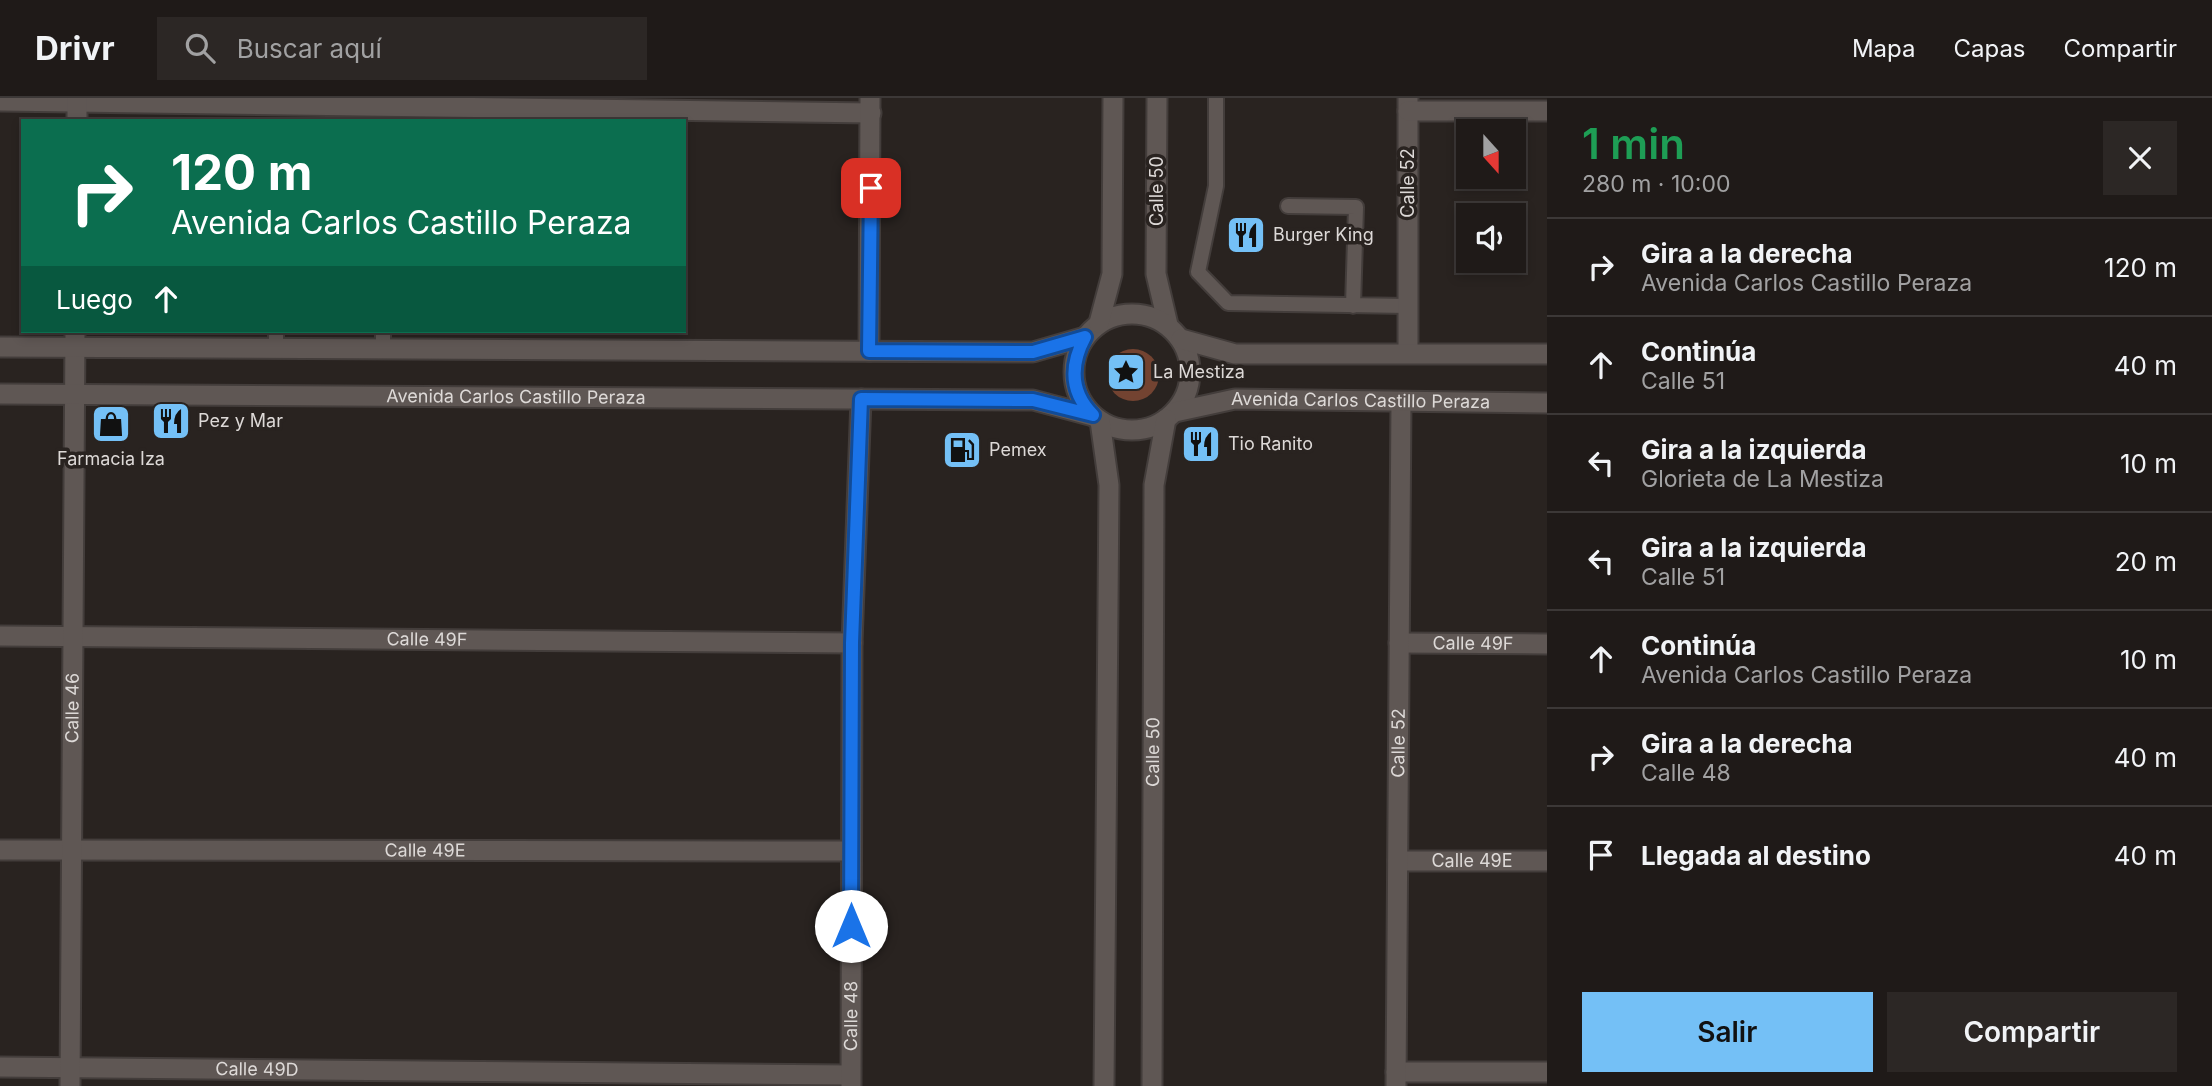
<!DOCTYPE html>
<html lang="es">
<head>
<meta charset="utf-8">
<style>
	:root { --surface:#1f1a18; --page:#2c2725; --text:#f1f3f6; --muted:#a1a1a2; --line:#3c3837; --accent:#74c0f6 }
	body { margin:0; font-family:Inter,sans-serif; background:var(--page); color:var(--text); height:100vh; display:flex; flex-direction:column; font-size:26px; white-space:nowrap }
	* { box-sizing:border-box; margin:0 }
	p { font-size:23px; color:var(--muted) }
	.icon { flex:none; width:38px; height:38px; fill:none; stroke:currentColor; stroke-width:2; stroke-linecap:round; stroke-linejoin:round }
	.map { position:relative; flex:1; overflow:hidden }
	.sheet { display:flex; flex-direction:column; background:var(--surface); width:665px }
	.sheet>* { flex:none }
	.hud { position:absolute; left:21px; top:21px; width:665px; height:214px; border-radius:0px; box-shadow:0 4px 10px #0003,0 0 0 2px var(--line); background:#0b6e4f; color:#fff; overflow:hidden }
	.needle { width:46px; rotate:159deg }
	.tools { position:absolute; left:1456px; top:21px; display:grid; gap:14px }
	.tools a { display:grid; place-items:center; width:70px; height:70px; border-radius:0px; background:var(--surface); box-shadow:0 4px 10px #0003,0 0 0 2px var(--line); font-size:35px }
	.pin { position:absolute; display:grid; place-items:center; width:60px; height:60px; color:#fff; margin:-30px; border-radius:14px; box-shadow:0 4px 10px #0006 }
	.me { position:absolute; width:77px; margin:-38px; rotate:0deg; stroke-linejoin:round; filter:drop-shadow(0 0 5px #0008) }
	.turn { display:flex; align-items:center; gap:24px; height:147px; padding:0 35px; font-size:32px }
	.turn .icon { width:91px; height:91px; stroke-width:2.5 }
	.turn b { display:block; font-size:49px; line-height:60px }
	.then { display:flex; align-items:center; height:66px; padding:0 35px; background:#0003; gap:14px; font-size:26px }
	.round { display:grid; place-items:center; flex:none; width:74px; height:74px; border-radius:0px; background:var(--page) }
	.overview { display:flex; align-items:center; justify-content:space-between; height:119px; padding:0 35px }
	h1 { font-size:42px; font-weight:600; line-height:52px; color:#1e9e55 }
	.primary-button { display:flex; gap:14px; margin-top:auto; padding:14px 35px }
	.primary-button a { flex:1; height:80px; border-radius:0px; background:var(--accent); color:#111; font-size:28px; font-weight:600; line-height:80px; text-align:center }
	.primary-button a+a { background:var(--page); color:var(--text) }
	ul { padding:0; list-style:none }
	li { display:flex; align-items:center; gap:21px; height:98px; padding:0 35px; border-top:2px solid var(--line) }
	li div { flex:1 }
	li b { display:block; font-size:26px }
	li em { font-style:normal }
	header { display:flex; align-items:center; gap:42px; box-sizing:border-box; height:98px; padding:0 35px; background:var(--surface); border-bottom:2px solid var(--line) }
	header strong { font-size:33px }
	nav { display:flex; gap:38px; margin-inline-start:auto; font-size:24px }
	.search { width:490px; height:63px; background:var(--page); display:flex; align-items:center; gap:18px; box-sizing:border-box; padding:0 24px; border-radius:0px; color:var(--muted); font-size:26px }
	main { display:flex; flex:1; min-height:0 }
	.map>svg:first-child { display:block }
	.water { fill:#734331 }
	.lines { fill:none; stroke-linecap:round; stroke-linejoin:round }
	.service-casing { stroke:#433d3b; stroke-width:18 }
	.minor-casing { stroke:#433d3b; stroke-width:23 }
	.secondary-casing { stroke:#433d3b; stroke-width:23 }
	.service { stroke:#5f5754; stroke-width:14 }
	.minor { stroke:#5f5754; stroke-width:19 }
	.secondary { stroke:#5f5754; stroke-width:19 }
	.route-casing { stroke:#114b97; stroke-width:18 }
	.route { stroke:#1a73e8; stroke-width:12 }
	.labels { text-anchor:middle; stroke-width:7; stroke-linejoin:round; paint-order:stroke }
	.street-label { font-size:18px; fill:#ddd9d7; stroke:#292320 }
	.poi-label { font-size:18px; fill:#ddd9d7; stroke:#292320; text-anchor:start }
</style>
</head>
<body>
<header>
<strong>Drivr</strong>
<div class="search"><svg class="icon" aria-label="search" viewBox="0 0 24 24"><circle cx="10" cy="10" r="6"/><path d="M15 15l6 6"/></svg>Buscar aquí</div>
<nav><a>Mapa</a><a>Capas</a><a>Compartir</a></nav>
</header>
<main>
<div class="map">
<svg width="1547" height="988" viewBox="0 0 1547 988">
	<rect width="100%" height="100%" fill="#292320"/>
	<path class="water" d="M1107 277a26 26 0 1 1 52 0a26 26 0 1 1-52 0Z"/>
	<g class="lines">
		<g class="service-casing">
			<path id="service" d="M 1216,0 L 1216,88 L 1198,174 L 1228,205 L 1408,208
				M 1288,108 L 1356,109 L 1353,208
				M 276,250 L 276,233
				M 383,251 L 383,233"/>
		</g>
		<g class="minor-casing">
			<g id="minor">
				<path d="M 1408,0 L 1408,254"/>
				<path d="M 0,3 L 871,15"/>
				<path d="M 1408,13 L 1547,13"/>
				<path d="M 77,23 L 77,0"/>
				<path d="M 869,253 L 870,0"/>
				<path id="s1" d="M 0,538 L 852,545"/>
				<path id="s2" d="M 1399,545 L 1547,546"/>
				<path id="s3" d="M 0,752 L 851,753"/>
				<path id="s4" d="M 1398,763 L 1547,763"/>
				<path id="s5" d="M 0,969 L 850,977"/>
				<path d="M 1396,974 L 1547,974"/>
				<path id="s6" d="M 70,988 L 75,233"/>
				<path id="s7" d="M 851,988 L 852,545 L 861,301"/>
				<path id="s8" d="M 1396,988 L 1401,304"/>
			</g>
		</g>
		<g class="secondary-casing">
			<g id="secondary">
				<path d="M 1157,0 L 1156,176 L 1168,227"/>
				<circle cx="1132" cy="274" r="58"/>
				<path d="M 1099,225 L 1112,176 L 1113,0"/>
				<path d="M 1181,241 L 1235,256 L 1547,256"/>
				<path d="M 0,249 L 1033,254 L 1085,239"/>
				<path id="s9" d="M 0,296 L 1033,302 L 1093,318"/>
				<path id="s10" d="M 1175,314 L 1235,301 L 1547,305"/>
				<path d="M 1100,323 L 1109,387 L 1104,988"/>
				<path id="s11" d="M 1152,988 L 1154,387 L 1166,321"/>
			</g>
		</g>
		<use href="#service" class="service"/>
		<use href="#minor" class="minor"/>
		<use href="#secondary" class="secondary"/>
	</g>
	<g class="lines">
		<g class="route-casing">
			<path id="route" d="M 851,828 L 852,545 L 861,301 L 1033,302 L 1093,317 C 1070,294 1070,267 1085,239 L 1033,254 L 869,253 L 871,90"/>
		</g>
		<use href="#route" class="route"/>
	</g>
	<defs>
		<g id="restaurant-square" transform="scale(2.0125)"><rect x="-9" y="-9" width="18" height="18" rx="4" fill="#74c0f6" stroke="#292320"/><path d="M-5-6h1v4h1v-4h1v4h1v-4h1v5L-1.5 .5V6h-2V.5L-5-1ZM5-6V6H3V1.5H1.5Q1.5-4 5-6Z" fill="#111"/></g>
		<g id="sight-square" transform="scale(2.0125)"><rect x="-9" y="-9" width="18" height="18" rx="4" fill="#74c0f6" stroke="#292320"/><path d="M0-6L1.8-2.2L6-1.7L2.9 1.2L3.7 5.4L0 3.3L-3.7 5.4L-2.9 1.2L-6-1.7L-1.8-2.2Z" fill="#111"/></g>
		<g id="shop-square" transform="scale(2.0125)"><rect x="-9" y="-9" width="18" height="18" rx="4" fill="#74c0f6" stroke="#292320"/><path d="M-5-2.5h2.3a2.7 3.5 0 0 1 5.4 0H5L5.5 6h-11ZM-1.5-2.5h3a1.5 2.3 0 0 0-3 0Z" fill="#111"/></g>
		<g id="fuel-square" transform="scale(2.0125)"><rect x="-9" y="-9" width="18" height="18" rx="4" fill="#74c0f6" stroke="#292320"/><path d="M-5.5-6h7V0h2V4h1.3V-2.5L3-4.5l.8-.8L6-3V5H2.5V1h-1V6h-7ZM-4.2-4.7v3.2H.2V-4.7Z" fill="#111"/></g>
	</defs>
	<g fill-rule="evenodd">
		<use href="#restaurant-square" x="1246" y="137"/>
		<use href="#sight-square" x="1126" y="274"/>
		<use href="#restaurant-square" x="171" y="323"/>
		<use href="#shop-square" x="111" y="326"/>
		<use href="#restaurant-square" x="1201" y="346"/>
		<use href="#fuel-square" x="962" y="352"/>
	</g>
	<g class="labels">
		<g class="street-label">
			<text transform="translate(1408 85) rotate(-90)" y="6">Calle 52</text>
			<text transform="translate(1157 93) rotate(-90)" y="6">Calle 50</text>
			<text dy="6" stroke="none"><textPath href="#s9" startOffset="516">Avenida Carlos Castillo Peraza</textPath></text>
			<text dy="6" stroke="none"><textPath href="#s10" startOffset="187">Avenida Carlos Castillo Peraza</textPath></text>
			<text dy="6" stroke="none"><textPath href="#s1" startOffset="427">Calle 49F</textPath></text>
			<text dy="6" stroke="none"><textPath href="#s2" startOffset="74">Calle 49F</textPath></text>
			<text dy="6" stroke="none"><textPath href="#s6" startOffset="378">Calle 46</textPath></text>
			<text dy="6" stroke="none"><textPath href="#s8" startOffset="343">Calle 52</textPath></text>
			<text dy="6" stroke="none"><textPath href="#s11" startOffset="334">Calle 50</textPath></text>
			<text dy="6" stroke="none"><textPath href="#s3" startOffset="425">Calle 49E</textPath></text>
			<text dy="6" stroke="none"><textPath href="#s4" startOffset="74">Calle 49E</textPath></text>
			<text dy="6" stroke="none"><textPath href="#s7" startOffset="70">Calle 48</textPath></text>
			<text dy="6" stroke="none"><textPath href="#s5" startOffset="257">Calle 49D</textPath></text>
		</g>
		<g class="poi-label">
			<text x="1273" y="143">Burger King</text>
			<text x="1153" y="280">La Mestiza</text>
			<text x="198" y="329">Pez y Mar</text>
			<text x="1228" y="352">Tio Ranito</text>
			<text x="989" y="358">Pemex</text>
			<text x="111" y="367" text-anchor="middle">Farmacia Iza</text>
		</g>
	</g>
</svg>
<div class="tools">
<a><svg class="needle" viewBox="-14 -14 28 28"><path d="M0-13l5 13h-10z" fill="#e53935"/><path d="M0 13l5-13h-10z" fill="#a1a1a2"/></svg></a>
<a><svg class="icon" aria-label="sound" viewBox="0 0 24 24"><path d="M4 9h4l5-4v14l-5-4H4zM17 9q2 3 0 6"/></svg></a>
</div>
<div class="pin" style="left:871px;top:90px;background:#d93025"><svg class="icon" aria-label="arrive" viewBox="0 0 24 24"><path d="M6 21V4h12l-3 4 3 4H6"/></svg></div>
<svg class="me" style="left:851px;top:828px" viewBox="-20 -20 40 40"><circle r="19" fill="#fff"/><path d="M0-13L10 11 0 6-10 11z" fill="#1a73e8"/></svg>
<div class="hud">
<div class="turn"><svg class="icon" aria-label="right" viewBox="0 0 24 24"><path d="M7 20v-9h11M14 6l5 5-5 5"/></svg><div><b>120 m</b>Avenida Carlos Castillo Peraza</div></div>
<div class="then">Luego<svg class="icon" aria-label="ahead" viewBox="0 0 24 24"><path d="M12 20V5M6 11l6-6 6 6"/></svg></div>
</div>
</div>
<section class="sheet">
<div class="overview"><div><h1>1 min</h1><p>280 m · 10:00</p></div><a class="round"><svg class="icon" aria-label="close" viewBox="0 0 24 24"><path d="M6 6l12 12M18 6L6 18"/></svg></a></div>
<ul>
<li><svg class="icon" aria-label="right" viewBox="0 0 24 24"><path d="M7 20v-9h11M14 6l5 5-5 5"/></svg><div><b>Gira a la derecha</b><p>Avenida Carlos Castillo Peraza</p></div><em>120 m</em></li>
<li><svg class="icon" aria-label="ahead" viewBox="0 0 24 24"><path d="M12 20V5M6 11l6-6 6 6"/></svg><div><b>Continúa</b><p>Calle 51</p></div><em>40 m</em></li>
<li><svg class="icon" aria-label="left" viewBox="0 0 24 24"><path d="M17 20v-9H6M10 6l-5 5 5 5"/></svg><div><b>Gira a la izquierda</b><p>Glorieta de La Mestiza</p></div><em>10 m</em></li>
<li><svg class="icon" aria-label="left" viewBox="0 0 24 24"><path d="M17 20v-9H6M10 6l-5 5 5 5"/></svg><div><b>Gira a la izquierda</b><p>Calle 51</p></div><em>20 m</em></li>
<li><svg class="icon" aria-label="ahead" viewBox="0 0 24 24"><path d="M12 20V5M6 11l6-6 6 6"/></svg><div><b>Continúa</b><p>Avenida Carlos Castillo Peraza</p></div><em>10 m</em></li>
<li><svg class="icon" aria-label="right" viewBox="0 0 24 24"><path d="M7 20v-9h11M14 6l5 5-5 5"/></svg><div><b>Gira a la derecha</b><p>Calle 48</p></div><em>40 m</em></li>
<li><svg class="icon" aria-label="arrive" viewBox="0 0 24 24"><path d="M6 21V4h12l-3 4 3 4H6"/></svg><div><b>Llegada al destino</b></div><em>40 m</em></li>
</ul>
<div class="primary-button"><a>Salir</a><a>Compartir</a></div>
</section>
</main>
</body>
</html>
